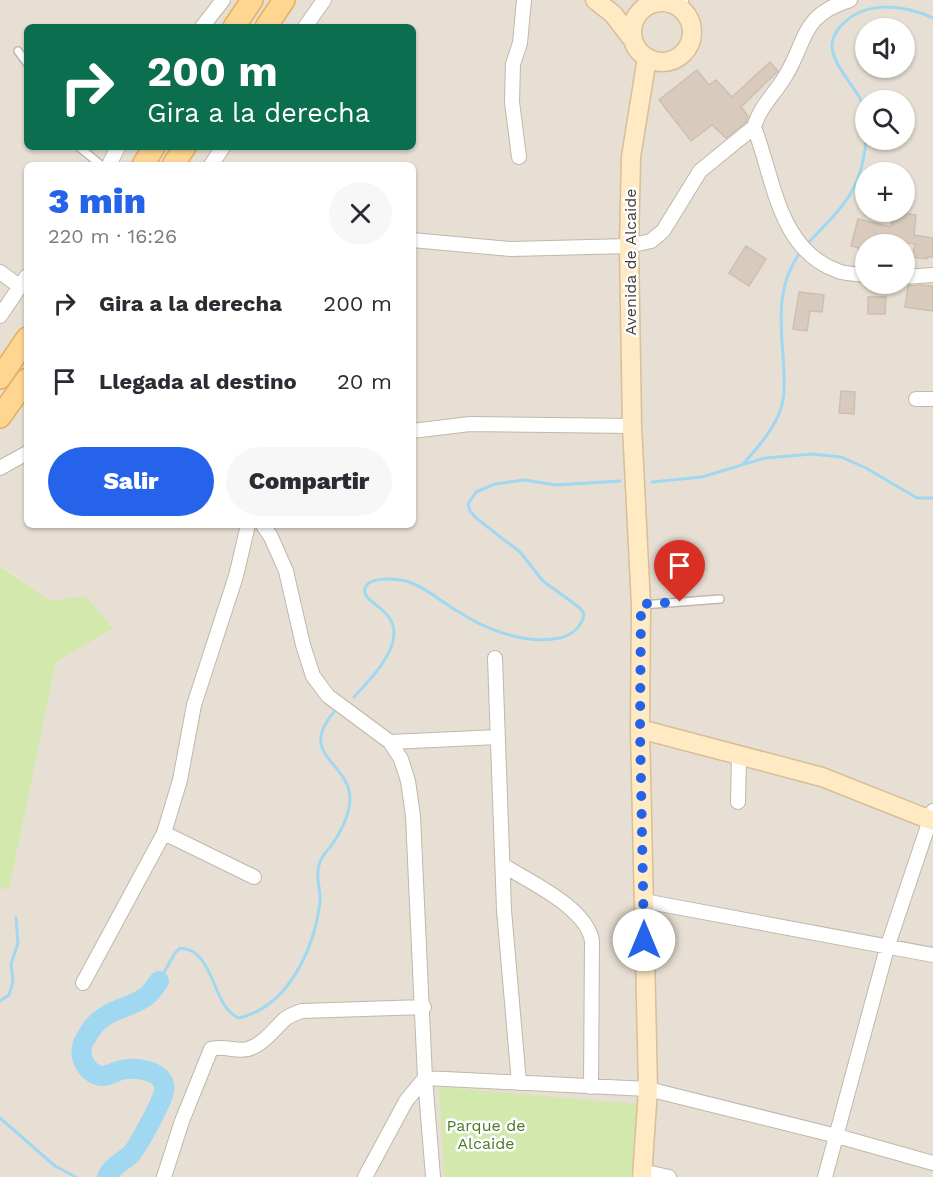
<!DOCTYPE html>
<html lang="es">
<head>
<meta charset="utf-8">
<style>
	:root { --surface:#fff; --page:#f7f7f7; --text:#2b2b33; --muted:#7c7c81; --accent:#2563eb }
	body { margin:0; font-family:"Work Sans",sans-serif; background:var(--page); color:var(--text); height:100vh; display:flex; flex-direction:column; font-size:22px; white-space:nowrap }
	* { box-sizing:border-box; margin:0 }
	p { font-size:20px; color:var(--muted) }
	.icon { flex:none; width:33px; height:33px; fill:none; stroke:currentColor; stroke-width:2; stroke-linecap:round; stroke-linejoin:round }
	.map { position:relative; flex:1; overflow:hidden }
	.sheet { position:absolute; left:24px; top:162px; width:392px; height:366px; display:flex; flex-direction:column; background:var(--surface); border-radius:9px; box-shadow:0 2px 4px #0004 }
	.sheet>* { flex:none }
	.guide { position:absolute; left:24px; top:24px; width:392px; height:126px; border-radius:9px; box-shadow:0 2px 4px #0004; background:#0b6e4f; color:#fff; overflow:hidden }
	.buttons { position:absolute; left:855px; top:18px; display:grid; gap:12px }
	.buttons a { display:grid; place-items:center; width:60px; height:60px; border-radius:50%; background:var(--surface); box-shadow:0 2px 4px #0004; font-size:30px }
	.pin { position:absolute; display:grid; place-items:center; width:51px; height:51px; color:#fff; margin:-62px -26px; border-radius:50% 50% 50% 0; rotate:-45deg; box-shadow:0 0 6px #0007 }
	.pin .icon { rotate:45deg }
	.me { position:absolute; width:66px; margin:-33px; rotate:0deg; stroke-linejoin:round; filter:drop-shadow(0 0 4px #0008) }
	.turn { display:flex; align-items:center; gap:21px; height:126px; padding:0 24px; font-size:27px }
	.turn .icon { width:78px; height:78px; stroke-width:2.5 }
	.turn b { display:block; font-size:42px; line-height:51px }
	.round { display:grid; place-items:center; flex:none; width:63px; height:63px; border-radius:32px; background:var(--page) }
	.headline { display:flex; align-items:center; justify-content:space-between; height:102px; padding:0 24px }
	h1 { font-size:36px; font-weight:800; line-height:45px; color:var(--accent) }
	.action { display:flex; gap:12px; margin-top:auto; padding:12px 24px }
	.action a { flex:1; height:69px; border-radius:36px; background:var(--accent); color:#fff; font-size:24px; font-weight:800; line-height:69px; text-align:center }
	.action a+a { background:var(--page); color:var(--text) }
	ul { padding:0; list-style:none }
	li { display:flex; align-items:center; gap:18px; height:78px; padding:0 24px }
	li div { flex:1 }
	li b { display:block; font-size:22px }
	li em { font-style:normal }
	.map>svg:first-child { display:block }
	.residential { fill:#e7dfd3; fill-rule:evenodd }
	.green { fill:#d3e8ad }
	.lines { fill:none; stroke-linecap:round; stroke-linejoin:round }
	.stream { stroke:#a0d8f1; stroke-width:3 }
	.river { stroke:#a0d8f1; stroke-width:20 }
	.building { fill:#d8cbbe; stroke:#cfbfae; stroke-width:1.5 }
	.lane-casing { stroke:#c1b7ab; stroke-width:10 }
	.street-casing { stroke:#c1b7ab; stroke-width:16 }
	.secondary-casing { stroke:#d7bf97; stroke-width:21 }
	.primary-casing { stroke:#e5b061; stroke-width:24 }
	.lane { stroke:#fff; stroke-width:7 }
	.street { stroke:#fff; stroke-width:14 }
	.secondary { stroke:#ffeac3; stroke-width:18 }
	.primary { stroke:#ffd592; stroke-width:21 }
	.route { stroke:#2563eb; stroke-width:10; stroke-dasharray:0 18 }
	.labels { text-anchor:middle; stroke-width:5; stroke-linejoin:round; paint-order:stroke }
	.street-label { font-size:16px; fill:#453d35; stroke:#fff }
	.park-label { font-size:16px; fill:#4e7827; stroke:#fff }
</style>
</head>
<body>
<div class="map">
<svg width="933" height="1177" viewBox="0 0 933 1177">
	<rect width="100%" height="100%" fill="#f3ede5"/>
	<path class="residential" d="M 0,0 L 933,0 L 933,1177 L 0,1177 L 0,888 L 9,889 L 56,662 L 51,601 L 0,565 ZM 27,27 L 412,27 L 412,147 L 27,147 ZM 866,28 L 904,28 L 904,68 L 866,68 ZM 866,100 L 904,100 L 904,140 L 866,140 ZM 27,165 L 412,165 L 412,525 L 27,525 ZM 866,172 L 904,172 L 904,212 L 866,212 ZM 866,244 L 904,244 L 904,284 L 866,284 Z"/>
	<path class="green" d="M 0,566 L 51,601 L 85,596 L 113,628 L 56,662 L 9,890 L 0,888 Z
		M 439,1087 L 637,1104 L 631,1177 L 444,1177 Z"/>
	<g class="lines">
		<path class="stream" d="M 866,114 C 861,91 839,75 833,53 C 830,43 834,34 840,27 C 863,0 902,4 933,18
			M 807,244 C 841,209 862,191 866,140
			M 744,463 C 759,446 776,427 782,405 C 785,394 784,383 784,372 C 782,329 773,289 801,251
			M 652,482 L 702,477 L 765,458 L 812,454 L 841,457 L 866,468 L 917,498 L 933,498
			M 354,697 C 370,680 406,644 390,619 C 385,610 373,604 366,596 C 357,574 400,578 412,583 C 429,590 443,603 459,612 C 486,630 527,645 560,638 C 572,635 582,627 584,614 L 580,608 L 543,581 L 520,552 L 476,518 L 470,511 L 468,504 L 476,492 L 495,484 L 524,480 L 556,485 L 620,481
			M 159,981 L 175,953 L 180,948 C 216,950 211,1007 239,1018 C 289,1006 314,949 320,902 C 321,889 315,878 319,865 C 320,858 326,852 331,846 C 340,834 349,816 350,800 C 351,762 296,756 334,712
			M 0,1001 L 9,995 L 13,982 L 11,964 L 18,943 L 16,918
			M 0,1118 L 55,1166 L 76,1177"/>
		<path class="river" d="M 107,1177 C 112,1166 121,1163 130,1155 C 137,1149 163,1100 164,1091 C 168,1071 135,1066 122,1070 C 116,1071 110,1075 104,1076 C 90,1076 79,1061 82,1047 C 83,1041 87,1037 90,1031 C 105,1009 123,1011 144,998 C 150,995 155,986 159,981"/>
	</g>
	<path class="building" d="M 770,62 L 778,71 L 741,107 L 748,116 L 746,122 L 726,138 L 712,125 L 691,141 L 659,100 L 697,70 L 709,85 L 716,80 L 732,97 Z
		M 892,212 L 916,215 L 914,235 L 933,238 L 933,257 L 927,257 L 927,259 L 912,257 L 915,244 L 883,239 L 882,244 L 866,244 L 866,266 L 856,264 L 859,248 L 851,246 L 858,219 L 891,227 Z
		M 746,246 L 766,259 L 749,286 L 729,273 Z
		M 922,285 L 933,286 L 933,311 L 905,307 L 908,286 Z
		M 799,292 L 824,295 L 822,312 L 810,311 L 807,331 L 793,329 Z
		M 868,297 L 886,297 L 885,314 L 868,314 Z
		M 841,391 L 855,392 L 854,414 L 839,413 Z"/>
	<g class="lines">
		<g class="lane-casing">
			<path id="lane" d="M 18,51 L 27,63
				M 79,147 L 101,165
				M 642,605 L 720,599"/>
		</g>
		<g class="street-casing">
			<path id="street" d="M 646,0 L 646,6
				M 678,6 L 681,0
				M 202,27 L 223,0
				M 305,27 L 324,0
				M 754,127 C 760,106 775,94 786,75 C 807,40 801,15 850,0
				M 519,157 L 512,102 L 513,64 L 520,43 L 524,0
				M 109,165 L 118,147
				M 211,165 L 223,147
				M 412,240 L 511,249 L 629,246 L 651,241 L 663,231 L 700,171 L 754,127 C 774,178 778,250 838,271 C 846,274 857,274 866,275
				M 0,272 L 19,286
				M 904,277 L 933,275
				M 0,316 L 27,276
				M 916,399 L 933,399
				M 412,431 L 470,424 L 632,426
				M 0,468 L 27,453
				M 263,525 L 271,537 L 286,571 L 303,645 L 313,676 L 328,696 L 390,742 L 401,759 L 408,781 L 413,816 L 425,1078 L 433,1177
				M 495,658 L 504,910 L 519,1083
				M 390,742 L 498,737
				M 738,802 L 739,756
				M 164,833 L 254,877
				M 503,865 C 531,883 586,907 592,941 L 591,1087
				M 644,901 L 933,955
				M 83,983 L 164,833 L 180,780 L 194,705 L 236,576 L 248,525
				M 642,1171 L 669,1177
				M 164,1177 L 182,1121 L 211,1049 C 224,1045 235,1052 248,1049 C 264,1044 274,1029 285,1019 C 290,1015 296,1013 302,1011 L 424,1007
				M 365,1177 L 406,1101 L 425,1078 L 648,1089 L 837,1136 L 933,1163
				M 825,1177 L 887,948 L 933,811"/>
		</g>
		<g class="secondary-casing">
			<path id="secondary" d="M 595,0 L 613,14 L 633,40
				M632 32a30 30 0 1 1 60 0a30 30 0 1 1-60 0Z
				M 640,729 L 822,777 L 933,821
				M 642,1177 L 648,1089 L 640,729 L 641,605 L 632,426 L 629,246 L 631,157 L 647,58"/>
		</g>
		<g class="primary-casing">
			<path id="primary" d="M 234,27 L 252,0
				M 266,27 L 284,0
				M 143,165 L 154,147
				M 173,165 L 185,147
				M 0,378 L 27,338
				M 0,417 L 27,379"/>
		</g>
		<use href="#lane" class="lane"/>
		<use href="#street" class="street"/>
		<use href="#secondary" class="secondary"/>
		<use href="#primary" class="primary"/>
	</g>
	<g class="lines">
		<path class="route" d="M 644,940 L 640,729 L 641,604 L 680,602"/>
	</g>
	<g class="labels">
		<g class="street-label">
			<text transform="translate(630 262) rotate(-90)" y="6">Avenida de Alcaide</text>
		</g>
		<g class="park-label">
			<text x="486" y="1131">Parque de<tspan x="486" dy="18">Alcaide</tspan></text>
		</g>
	</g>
</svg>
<div class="buttons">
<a><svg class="icon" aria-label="sound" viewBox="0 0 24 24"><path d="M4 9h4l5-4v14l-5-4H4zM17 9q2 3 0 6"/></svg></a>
<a><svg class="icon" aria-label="search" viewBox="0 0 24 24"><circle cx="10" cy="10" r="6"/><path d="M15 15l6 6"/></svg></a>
<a>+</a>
<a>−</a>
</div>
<div class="pin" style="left:680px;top:602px;background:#d93025"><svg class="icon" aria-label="arrive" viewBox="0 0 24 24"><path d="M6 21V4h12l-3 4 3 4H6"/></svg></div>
<svg class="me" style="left:644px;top:940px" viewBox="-20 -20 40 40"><circle r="19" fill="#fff"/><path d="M0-13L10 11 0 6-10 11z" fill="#2563eb"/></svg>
<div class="guide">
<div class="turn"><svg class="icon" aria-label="right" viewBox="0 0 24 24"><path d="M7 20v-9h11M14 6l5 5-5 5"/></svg><div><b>200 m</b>Gira a la derecha</div></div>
</div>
<section class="sheet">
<div class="headline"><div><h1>3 min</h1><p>220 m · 16:26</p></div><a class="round"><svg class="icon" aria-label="close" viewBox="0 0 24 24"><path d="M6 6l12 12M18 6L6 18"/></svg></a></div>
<ul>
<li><svg class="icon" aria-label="right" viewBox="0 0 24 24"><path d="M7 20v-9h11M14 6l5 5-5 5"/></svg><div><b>Gira a la derecha</b></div><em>200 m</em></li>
<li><svg class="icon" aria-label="arrive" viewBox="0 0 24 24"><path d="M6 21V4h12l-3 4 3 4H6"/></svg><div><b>Llegada al destino</b></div><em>20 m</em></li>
</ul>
<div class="action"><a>Salir</a><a>Compartir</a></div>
</section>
</div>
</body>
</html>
